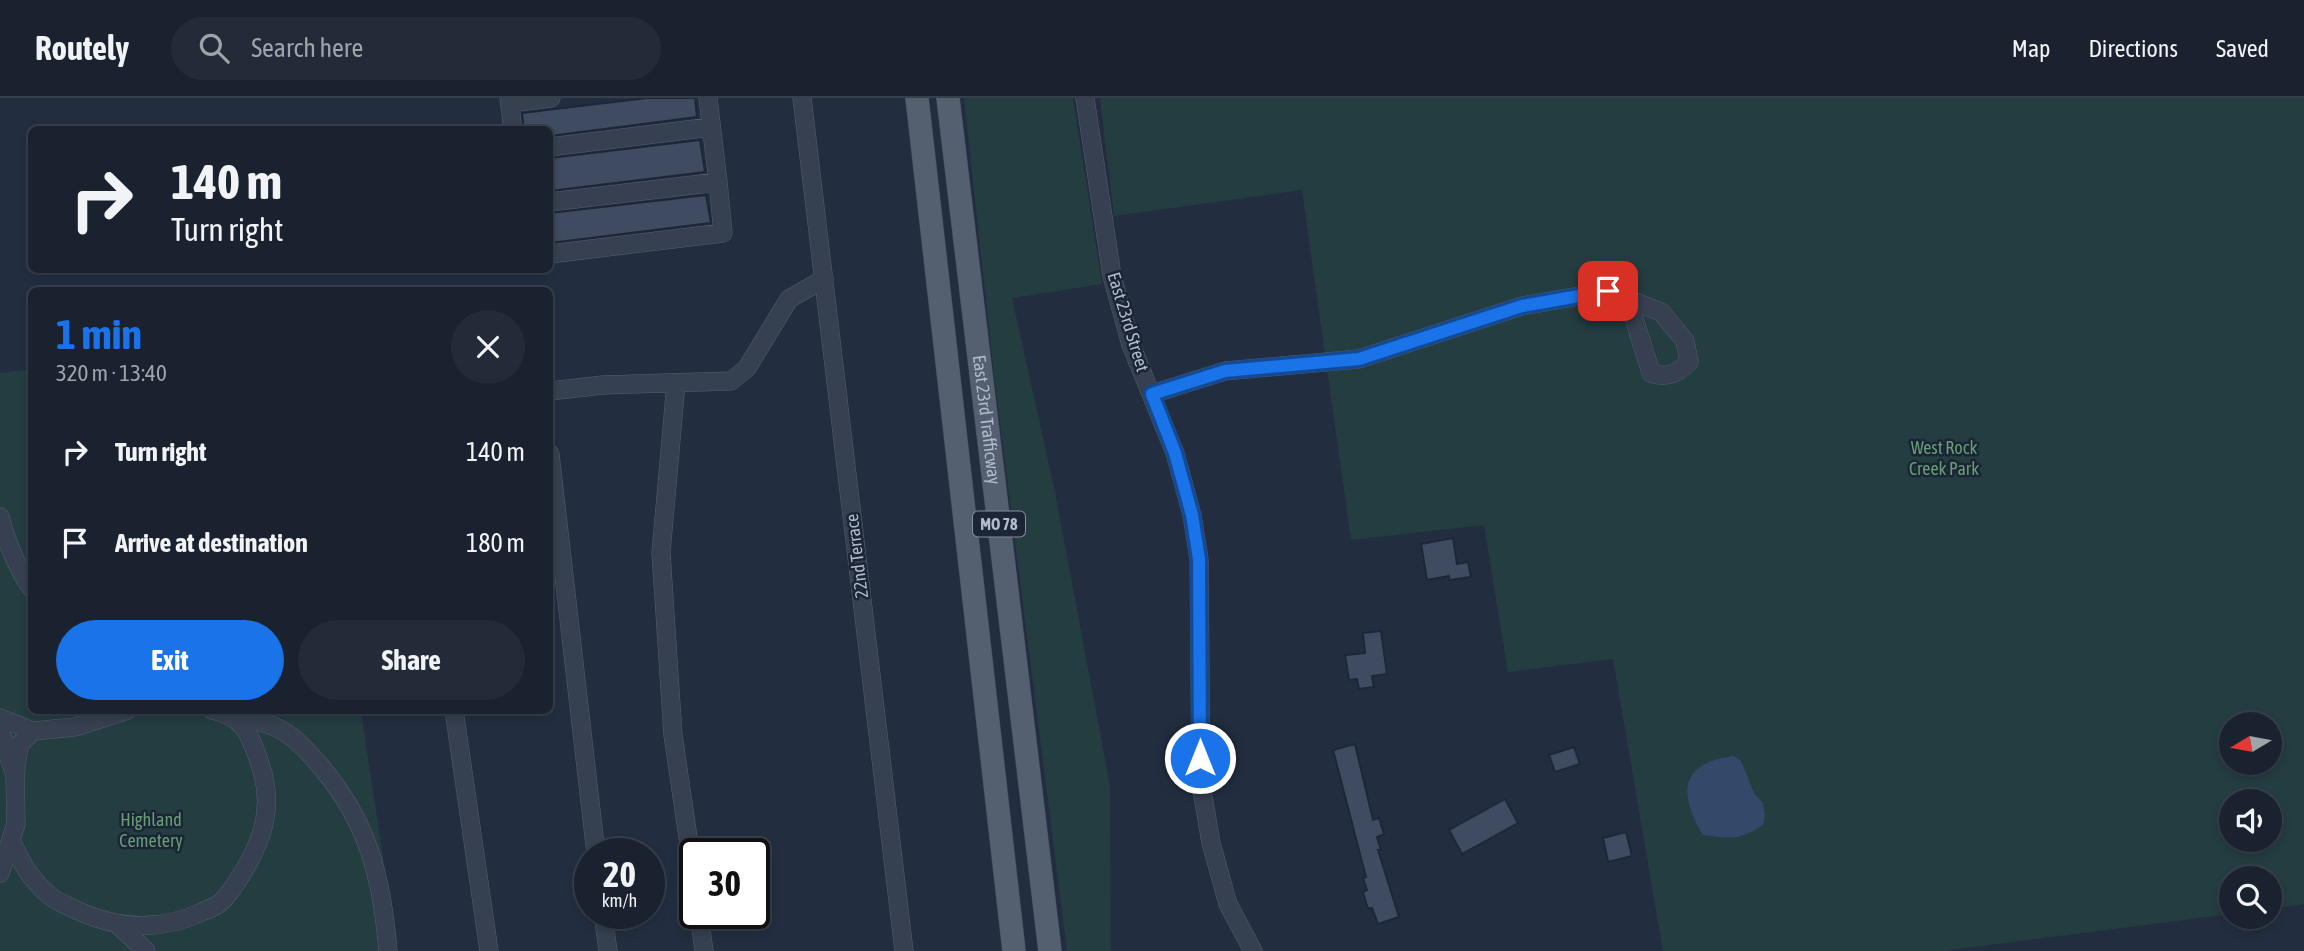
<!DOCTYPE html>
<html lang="en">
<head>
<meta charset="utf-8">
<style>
	:root { --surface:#1a2230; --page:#232a38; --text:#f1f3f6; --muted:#9fa4ab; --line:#383f4c; --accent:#1a73e8 }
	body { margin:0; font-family:"Asap Condensed",sans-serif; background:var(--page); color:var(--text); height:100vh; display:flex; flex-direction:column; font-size:26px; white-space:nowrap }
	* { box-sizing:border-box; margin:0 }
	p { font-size:23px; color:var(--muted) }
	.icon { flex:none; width:38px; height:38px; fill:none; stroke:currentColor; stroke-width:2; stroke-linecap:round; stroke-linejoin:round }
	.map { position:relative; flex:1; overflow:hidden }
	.drawer { position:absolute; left:28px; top:189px; width:525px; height:427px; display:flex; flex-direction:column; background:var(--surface); border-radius:10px; box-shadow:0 4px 10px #0003,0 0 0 2px var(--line) }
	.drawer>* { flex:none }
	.top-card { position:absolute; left:28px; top:28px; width:525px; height:147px; border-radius:10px; box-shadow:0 4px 10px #0003,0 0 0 2px var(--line); background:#1a2230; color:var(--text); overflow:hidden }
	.needle { width:46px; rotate:260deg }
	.controls { position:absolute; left:2219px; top:614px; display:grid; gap:14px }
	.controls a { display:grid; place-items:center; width:63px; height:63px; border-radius:50%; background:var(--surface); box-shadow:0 4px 10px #0003,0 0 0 2px var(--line); font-size:35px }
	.speed { position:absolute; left:574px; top:740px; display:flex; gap:14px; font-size:35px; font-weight:700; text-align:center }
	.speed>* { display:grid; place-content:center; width:91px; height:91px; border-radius:50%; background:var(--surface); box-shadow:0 4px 10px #0003,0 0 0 2px var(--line); line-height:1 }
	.speed small { font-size:18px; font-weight:400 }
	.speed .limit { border:4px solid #111; border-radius:10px; background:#fff; color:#111 }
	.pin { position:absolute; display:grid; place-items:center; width:60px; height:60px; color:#fff; margin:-30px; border-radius:14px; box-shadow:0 4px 10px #0006 }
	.me { position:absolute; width:77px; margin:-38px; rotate:0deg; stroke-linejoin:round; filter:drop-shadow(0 0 5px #0008) }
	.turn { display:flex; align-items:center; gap:24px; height:147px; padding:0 28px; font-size:32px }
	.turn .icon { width:91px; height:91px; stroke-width:2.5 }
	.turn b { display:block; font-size:49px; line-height:60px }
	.round { display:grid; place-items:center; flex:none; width:74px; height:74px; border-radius:37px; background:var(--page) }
	.head { display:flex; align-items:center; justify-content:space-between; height:119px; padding:0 28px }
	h1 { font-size:42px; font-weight:700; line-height:52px; color:var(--accent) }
	.action { display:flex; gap:14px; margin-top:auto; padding:14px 28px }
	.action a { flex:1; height:80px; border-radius:42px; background:var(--accent); color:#fff; font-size:28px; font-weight:700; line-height:80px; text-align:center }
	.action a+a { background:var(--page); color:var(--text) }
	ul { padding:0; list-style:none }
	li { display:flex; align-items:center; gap:21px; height:91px; padding:0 28px }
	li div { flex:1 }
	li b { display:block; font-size:26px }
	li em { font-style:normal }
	header { display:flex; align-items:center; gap:42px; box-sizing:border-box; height:98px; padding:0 35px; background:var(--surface); border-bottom:2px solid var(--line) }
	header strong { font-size:33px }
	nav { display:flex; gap:38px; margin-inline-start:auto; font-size:24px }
	.search { width:490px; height:63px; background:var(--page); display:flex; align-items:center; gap:18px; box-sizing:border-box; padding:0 24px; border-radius:38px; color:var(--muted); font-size:26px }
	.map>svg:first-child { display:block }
	.green { fill:#243d41; fill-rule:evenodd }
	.water { fill:#344869 }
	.building { fill:#3e4b60; stroke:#1d2737; stroke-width:2 }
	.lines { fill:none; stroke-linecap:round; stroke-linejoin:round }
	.minor-casing { stroke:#545e6e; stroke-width:19 }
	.major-casing { stroke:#3f4959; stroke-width:24 }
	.minor { stroke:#364050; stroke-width:18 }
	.major { stroke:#545f70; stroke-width:23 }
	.route-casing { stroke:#114b97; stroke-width:18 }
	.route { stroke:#1a73e8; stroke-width:12 }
	.labels { text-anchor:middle; stroke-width:5; stroke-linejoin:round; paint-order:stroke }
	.shield { fill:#1b2535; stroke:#858e9e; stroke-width:2 }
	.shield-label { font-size:16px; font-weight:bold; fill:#b2bbcb }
	.street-label { font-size:18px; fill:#b2bbcb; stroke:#1b2535 }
	.park-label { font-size:18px; fill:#679e76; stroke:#1b2535 }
</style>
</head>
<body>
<header>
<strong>Routely</strong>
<div class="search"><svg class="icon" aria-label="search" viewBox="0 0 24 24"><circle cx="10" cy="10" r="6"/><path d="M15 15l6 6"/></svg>Search here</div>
<nav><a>Map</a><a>Directions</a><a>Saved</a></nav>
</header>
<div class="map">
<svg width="2304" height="853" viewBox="0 0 2304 853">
	<rect width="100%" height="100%" fill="#222e40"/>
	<path class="green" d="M 964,0 L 1073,0 L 1102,186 L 1012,200 L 1055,394 L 1110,688 L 1111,853 L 1067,853 L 995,285 Z
		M 1100,0 L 2304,0 L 2304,806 L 2270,811 L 2270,780 L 2231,780 L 2231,816 L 1941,853 L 1663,853 L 1613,561 L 1508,574 L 1484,427 L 1351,442 L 1302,92 L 1114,118 ZM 2231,626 L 2270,626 L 2270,665 L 2231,665 ZM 2231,704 L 2270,704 L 2270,742 L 2231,742 Z
		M 31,271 L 32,612 L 361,613 L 397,853 L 0,853 L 0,275 Z"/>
	<path class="water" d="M 1734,658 L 1741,663 L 1754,695 L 1763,705 L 1765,718 L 1763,727 C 1741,742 1729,741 1703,737 C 1678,695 1679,665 1734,658 Z"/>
	<path class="building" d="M 647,0 L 695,0 L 697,19 L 550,38 L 550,32 L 524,32 L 522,15 Z
		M 700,42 L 705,74 L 550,93 L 550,60 Z
		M 706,97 L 711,125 L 550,145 L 550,115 Z
		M 1453,440 L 1457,466 L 1468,464 L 1471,479 L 1449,482 L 1449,478 L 1427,482 L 1421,446 Z
		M 1381,533 L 1387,576 L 1372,578 L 1374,589 L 1359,591 L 1357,581 L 1349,582 L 1345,557 L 1365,555 L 1363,535 Z
		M 1355,646 L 1373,722 L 1379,720 L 1384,736 L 1377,739 L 1381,752 L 1378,752 L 1399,819 L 1378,826 L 1372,810 L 1368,811 L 1363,794 L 1367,792 L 1363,780 L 1366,779 L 1333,652 Z
		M 1574,649 L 1580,666 L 1555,674 L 1549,657 Z
		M 1505,701 L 1518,725 L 1462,756 L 1449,732 Z
		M 1626,734 L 1632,758 L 1608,764 L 1603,740 Z"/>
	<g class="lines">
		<g class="minor-casing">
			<path id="minor" d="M 509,0 L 513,32
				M 802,0 L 904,853
				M 1085,0 L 1112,178 L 1131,247 L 1175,355 L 1192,417 L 1199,461 L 1201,686 L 1211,745 L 1228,806 L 1253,853
				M 510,5 L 551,0
				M 550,49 L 711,29
				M 550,104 L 718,84 L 708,0
				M 550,156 L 723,135 L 718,84
				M 676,285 L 661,455 L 673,637 L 695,787
				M 550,293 L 603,287 L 731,283 L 747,270 L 789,201 L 824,181
				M 1152,296 L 1225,273 L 1359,261 L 1522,208 L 1608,193 L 1661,214 L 1685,243 L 1689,264 C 1677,275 1667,281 1651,275 L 1628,201
				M 550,356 L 596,756
				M 0,419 C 7,445 16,469 32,491
				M 454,612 L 489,853
				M 231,617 C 248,621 268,624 283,633 C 298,642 310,656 322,670 C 369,726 382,781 388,853
				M 0,620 L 33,633
				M 0,632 L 15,677 L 16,726 L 0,775
				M 15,677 L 19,647 L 33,633 L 75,629 L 128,612
				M 11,742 C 21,765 31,782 50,798 C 57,804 66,807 74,811 C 116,831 159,834 202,814 C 208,811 216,809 221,804 C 228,798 235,787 240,779 C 264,741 275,707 259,663 C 249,635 244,619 212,612
				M 603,816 L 608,853
				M 699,816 L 704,853
				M 118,827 L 146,853"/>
		</g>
		<g class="major-casing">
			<g id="major">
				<path d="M 917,0 L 1014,853"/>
				<path id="s1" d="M 948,0 L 1050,853"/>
			</g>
		</g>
		<use href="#minor" class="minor"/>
		<use href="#major" class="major"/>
	</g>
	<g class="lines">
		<g class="route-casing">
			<path id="route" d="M 1200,660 L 1199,461 L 1192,417 L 1175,355 L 1152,296 L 1225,273 L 1359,261 L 1522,208 L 1608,193"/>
		</g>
		<use href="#route" class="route"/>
	</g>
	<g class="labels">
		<rect class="shield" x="973" y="413.5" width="52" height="25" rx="5"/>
		<g class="shield-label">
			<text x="999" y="432">MO 78</text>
		</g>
		<g class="street-label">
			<text transform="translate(1128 224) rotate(73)" y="6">East 23rd Street</text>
			<text dy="6" stroke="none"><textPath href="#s1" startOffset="324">East 23rd Trafficway</textPath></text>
			<text transform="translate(857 458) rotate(-97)" y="6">22nd Terrace</text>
		</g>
		<g class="park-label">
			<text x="1944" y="356">West Rock<tspan x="1944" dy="21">Creek Park</tspan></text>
			<text x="151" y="728">Highland<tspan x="151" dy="21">Cemetery</tspan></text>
		</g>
	</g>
</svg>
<div class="controls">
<a><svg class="needle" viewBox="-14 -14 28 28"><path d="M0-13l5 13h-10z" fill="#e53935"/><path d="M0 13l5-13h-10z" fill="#9fa4ab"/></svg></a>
<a><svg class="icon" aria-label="sound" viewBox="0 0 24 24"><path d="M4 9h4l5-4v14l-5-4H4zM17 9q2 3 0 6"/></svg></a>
<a><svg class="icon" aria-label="search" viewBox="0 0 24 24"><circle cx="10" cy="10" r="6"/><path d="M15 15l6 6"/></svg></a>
</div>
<div class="speed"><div>20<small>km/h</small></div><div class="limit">30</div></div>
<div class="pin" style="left:1608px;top:193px;background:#d93025"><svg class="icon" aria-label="arrive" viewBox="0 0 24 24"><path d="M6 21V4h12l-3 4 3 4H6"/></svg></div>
<svg class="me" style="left:1200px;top:660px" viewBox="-20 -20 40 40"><circle r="17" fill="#1a73e8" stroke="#fff" stroke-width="3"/><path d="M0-11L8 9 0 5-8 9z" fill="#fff"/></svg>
<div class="top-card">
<div class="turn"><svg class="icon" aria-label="right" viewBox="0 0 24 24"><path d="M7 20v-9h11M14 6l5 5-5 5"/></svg><div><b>140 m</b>Turn right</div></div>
</div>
<section class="drawer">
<div class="head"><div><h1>1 min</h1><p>320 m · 13:40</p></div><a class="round"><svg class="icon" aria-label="close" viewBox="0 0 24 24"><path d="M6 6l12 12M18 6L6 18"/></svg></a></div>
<ul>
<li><svg class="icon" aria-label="right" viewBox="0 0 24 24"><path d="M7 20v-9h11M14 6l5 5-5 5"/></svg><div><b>Turn right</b></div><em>140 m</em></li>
<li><svg class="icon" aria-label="arrive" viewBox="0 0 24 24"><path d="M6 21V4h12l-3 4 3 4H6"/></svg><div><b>Arrive at destination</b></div><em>180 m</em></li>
</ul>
<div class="action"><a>Exit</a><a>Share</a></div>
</section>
</div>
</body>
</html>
